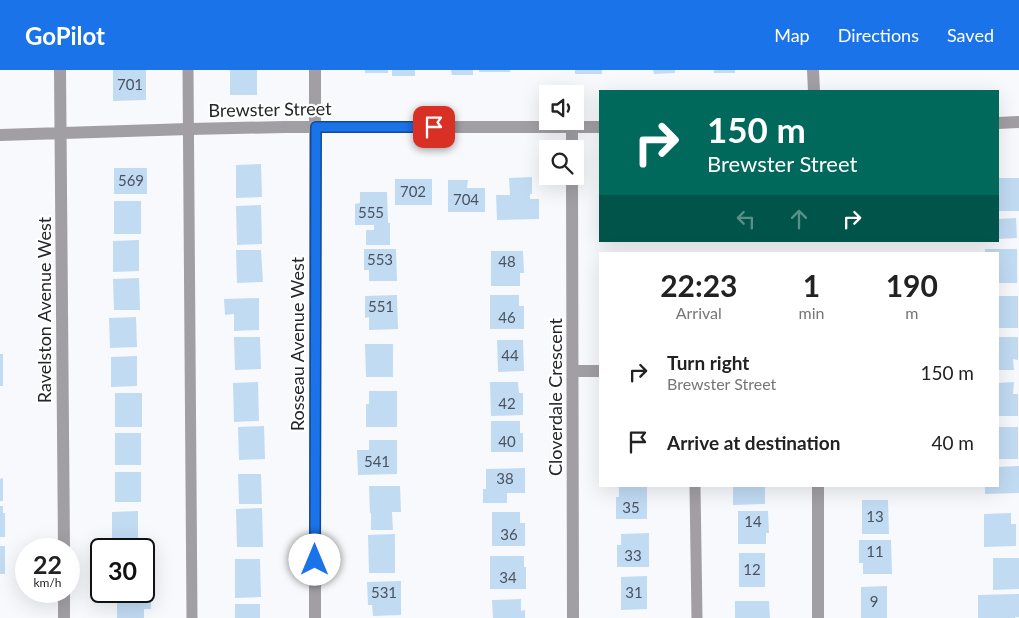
<!DOCTYPE html>
<html lang="en">
<head>
<meta charset="utf-8">
<style>
	:root { --surface:#fff; --page:#f2f2f2; --text:#222; --muted:#767676; --accent:#1a73e8 }
	body { margin:0; font-family:Lato,sans-serif; background:var(--page); color:var(--text); height:100vh; display:flex; flex-direction:column; font-size:19px; white-space:nowrap }
	* { box-sizing:border-box; margin:0 }
	p { font-size:16px; color:var(--muted) }
	.icon { flex:none; width:28px; height:28px; fill:none; stroke:currentColor; stroke-width:2; stroke-linecap:round; stroke-linejoin:round }
	.map { position:relative; flex:1; overflow:hidden }
	.side { position:absolute; left:599px; top:182px; width:400px; height:235px; display:flex; flex-direction:column; background:var(--surface); border-radius:0px; box-shadow:0 5px 20px #0002 }
	.side>* { flex:none }
	.hud { position:absolute; left:599px; top:20px; width:400px; height:152px; border-radius:0px; box-shadow:0 5px 20px #0002; background:#00695c; color:#fff; overflow:hidden }
	.buttons { position:absolute; left:539px; top:15px; display:grid; gap:10px }
	.buttons a { display:grid; place-items:center; width:45px; height:45px; border-radius:0px; background:var(--surface); box-shadow:0 5px 20px #0002; font-size:25px }
	.speed { position:absolute; left:15px; top:468px; display:flex; gap:10px; font-size:25px; font-weight:700; text-align:center }
	.speed>* { display:grid; place-content:center; width:65px; height:65px; border-radius:50%; background:var(--surface); box-shadow:0 5px 20px #0002; line-height:1 }
	.speed small { font-size:12px; font-weight:400 }
	.speed .limit { border:2px solid #111; border-radius:8px; background:#fff; color:#111 }
	.pin { position:absolute; display:grid; place-items:center; width:42px; height:42px; color:#fff; margin:-21px; border-radius:10px; box-shadow:0 2px 8px #0006 }
	.me { position:absolute; width:55px; margin:-28px; rotate:0deg; stroke-linejoin:round; filter:drop-shadow(0 0 4px #0008) }
	.turn { display:flex; align-items:center; gap:18px; height:105px; padding:0 25px; font-size:22px }
	.turn .icon { width:65px; height:65px; stroke-width:2.5 }
	.turn b { display:block; font-size:35px; line-height:42px }
	.lanes { display:flex; align-items:center; height:48px; padding:0 25px; background:#0003; justify-content:center; gap:25px; direction:ltr }
	.lanes .off { opacity:.35 }
	.eta { display:flex; justify-content:space-evenly; align-items:center; height:85px; text-align:center }
	.eta b { font-size:30px; font-weight:700; line-height:35px }
	ul { padding:0; list-style:none }
	li { display:flex; align-items:center; gap:15px; height:70px; padding:0 25px }
	li div { flex:1 }
	li b { display:block; font-size:19px }
	li em { font-style:normal }
	header { display:flex; align-items:center; gap:30px; box-sizing:border-box; height:70px; padding:0 25px; background:var(--accent); color:#fff }
	header strong { font-size:24px }
	nav { display:flex; gap:28px; margin-inline-start:auto; font-size:18px }
	.map>svg:first-child { display:block }
	.building { fill:#c1dbf3 }
	.lines { fill:none; stroke-linecap:round; stroke-linejoin:round }
	.lane { stroke:#a19ea4; stroke-width:11 }
	.street { stroke:#a19ea4; stroke-width:12 }
	.route-casing { stroke:#114b97; stroke-width:12 }
	.route { stroke:#1a73e8; stroke-width:9 }
	.labels { text-anchor:middle; stroke-width:4.5; stroke-linejoin:round; paint-order:stroke }
	.number-label { font-size:15px; fill:#4b525d }
	.street-label { font-size:18px; fill:#24252b; stroke:#fff }
</style>
</head>
<body>
<header>
<strong>GoPilot</strong>
<nav><a>Map</a><a>Directions</a><a>Saved</a></nav>
</header>
<div class="map">
<svg width="1019" height="548" viewBox="0 0 1019 548">
	<rect width="100%" height="100%" fill="#f8f9fc"/>
	<path class="building" d="M 113,0 L 146,0 L 146,30 L 113,31 Z
		M 230,0 L 257,0 L 257,25 L 230,25 Z
		M 365,0 L 388,0 L 388,3 L 365,3 Z
		M 392,0 L 415,0 L 415,6 L 392,6 Z
		M 451,0 L 473,0 L 473,5 L 452,5 Z
		M 479,0 L 510,0 L 510,2 L 479,2 Z
		M 575,0 L 602,0 L 602,4 L 575,4 Z
		M 653,0 L 675,0 L 675,3 L 654,4 Z
		M 714,0 L 735,0 L 735,3 L 714,3 Z
		M 261,94 L 262,127 L 236,128 L 236,95 Z
		M 114,98 L 147,98 L 147,124 L 114,124 Z
		M 532,107 L 532,124 L 530,124 L 530,129 L 539,129 L 539,149 L 497,150 L 496,125 L 510,125 L 509,108 Z
		M 999,108 L 1019,108 L 1019,141 L 999,141 Z
		M 395,109 L 432,109 L 432,135 L 395,135 Z
		M 448,110 L 468,110 L 467,118 L 485,118 L 485,142 L 448,142 Z
		M 360,122 L 387,122 L 388,153 L 390,153 L 390,175 L 366,175 L 366,160 L 374,160 L 374,155 L 355,155 L 355,134 L 360,133 Z
		M 114,131 L 141,131 L 141,164 L 114,164 Z
		M 261,135 L 262,174 L 237,175 L 236,136 Z
		M 1016,148 L 1017,168 L 998,169 L 998,149 Z
		M 139,170 L 139,201 L 113,202 L 113,171 Z
		M 364,179 L 396,179 L 397,211 L 369,211 L 369,200 L 364,200 Z
		M 985,179 L 1017,179 L 1017,213 L 998,213 L 998,184 L 985,184 Z
		M 236,180 L 261,180 L 263,212 L 237,213 Z
		M 491,181 L 523,181 L 524,203 L 520,203 L 520,216 L 491,216 Z
		M 139,208 L 140,240 L 114,240 L 113,209 Z
		M 397,225 L 398,259 L 369,260 L 369,247 L 365,248 L 365,226 Z
		M 490,225 L 519,225 L 519,236 L 524,236 L 524,259 L 490,259 Z
		M 998,226 L 1018,226 L 1018,258 L 998,258 Z
		M 259,228 L 259,260 L 234,261 L 234,244 L 225,245 L 224,229 Z
		M 136,247 L 137,277 L 110,278 L 109,248 Z
		M 234,267 L 260,267 L 261,299 L 235,300 Z
		M 998,267 L 1018,267 L 1018,290 L 1013,289 L 1014,300 L 998,300 Z
		M 497,270 L 523,270 L 524,301 L 498,302 Z
		M 365,274 L 393,274 L 393,307 L 366,307 Z
		M 0,284 L 3,284 L 3,316 L 0,316 Z
		M 137,286 L 137,316 L 111,317 L 111,287 Z
		M 258,312 L 259,351 L 234,352 L 233,313 Z
		M 490,312 L 518,312 L 519,323 L 523,323 L 523,345 L 491,346 Z
		M 1014,312 L 1013,324 L 1018,324 L 1018,346 L 998,346 L 998,313 Z
		M 369,321 L 397,321 L 397,357 L 366,357 L 366,334 L 369,334 Z
		M 115,323 L 142,323 L 142,357 L 115,357 Z
		M 491,351 L 520,351 L 520,363 L 523,363 L 523,382 L 491,382 Z
		M 264,356 L 265,389 L 239,390 L 238,357 Z
		M 998,357 L 1018,357 L 1018,389 L 998,389 Z
		M 115,363 L 141,363 L 141,395 L 115,395 Z
		M 369,370 L 397,370 L 397,404 L 358,405 L 357,380 L 369,380 Z
		M 1019,396 L 1019,423 L 985,424 L 985,416 L 998,416 L 998,397 Z
		M 525,398 L 525,423 L 507,423 L 507,433 L 483,433 L 483,419 L 486,419 L 486,399 Z
		M 115,402 L 141,402 L 141,432 L 115,432 Z
		M 238,404 L 261,404 L 262,434 L 239,434 Z
		M 3,408 L 3,431 L 0,431 L 0,409 Z
		M 369,416 L 400,416 L 401,442 L 392,442 L 393,460 L 371,460 L 371,443 L 370,443 Z
		M 619,416 L 647,416 L 647,449 L 616,449 L 616,427 L 619,427 Z
		M 733,416 L 765,416 L 765,434 L 733,435 Z
		M 862,430 L 888,430 L 889,464 L 862,464 Z
		M 0,436 L 3,436 L 3,443 L 5,443 L 5,467 L 0,467 Z
		M 262,438 L 263,477 L 237,477 L 236,439 Z
		M 138,441 L 138,471 L 112,471 L 112,442 Z
		M 738,441 L 768,441 L 769,463 L 766,463 L 766,474 L 738,474 Z
		M 492,442 L 520,442 L 520,453 L 525,453 L 525,476 L 492,476 Z
		M 1011,443 L 1011,454 L 1016,454 L 1016,476 L 984,477 L 984,444 Z
		M 649,463 L 649,497 L 617,497 L 617,475 L 621,475 L 621,464 Z
		M 395,464 L 395,503 L 369,503 L 368,465 Z
		M 859,470 L 891,470 L 892,504 L 863,504 L 863,493 L 859,493 Z
		M 0,476 L 5,476 L 5,504 L 0,504 Z
		M 739,483 L 765,483 L 765,517 L 739,517 Z
		M 490,486 L 524,486 L 524,497 L 526,497 L 526,519 L 490,519 Z
		M 993,488 L 1019,488 L 1019,519 L 993,520 Z
		M 235,489 L 260,489 L 261,527 L 235,528 Z
		M 647,506 L 647,539 L 621,540 L 621,507 Z
		M 401,511 L 401,545 L 373,546 L 372,535 L 368,535 L 367,512 Z
		M 887,516 L 887,548 L 861,548 L 861,517 Z
		M 117,521 L 144,521 L 144,526 L 151,526 L 151,539 L 144,539 L 144,548 L 117,548 Z
		M 1019,524 L 1019,547 L 1015,547 L 1015,548 L 978,548 L 978,525 Z
		M 521,529 L 521,541 L 525,540 L 525,548 L 493,548 L 492,530 Z
		M 735,531 L 769,531 L 770,548 L 735,548 Z
		M 235,534 L 260,534 L 260,548 L 235,548 Z"/>
	<g class="lines">
		<path class="lane" d="M 188,0 L 192,548
			M 695,416 L 697,548"/>
		<path class="street" d="M 60,0 L 64,479
			M 315,0 L 315,548
			M 813,0 L 814,21
			M 998,53 L 1019,52
			M 0,65 L 189,59 L 285,57 L 600,57
			M 572,79 L 572,57
			M 572,106 L 573,548
			M 573,301 L 600,301
			M 818,416 L 818,548
			M 64,521 L 64,548"/>
	</g>
	<g class="lines">
		<g class="route-casing">
			<path id="route" d="M 315,490 L 316,57 L 434,57"/>
		</g>
		<use href="#route" class="route"/>
	</g>
	<g class="labels">
		<g class="number-label">
			<text x="130" y="20">701</text>
			<text x="131" y="116">569</text>
			<text x="413" y="127">702</text>
			<text x="466" y="135">704</text>
			<text x="371" y="148">555</text>
			<text x="380" y="195">553</text>
			<text x="507" y="197">48</text>
			<text x="381" y="242">551</text>
			<text x="507" y="253">46</text>
			<text x="510" y="291">44</text>
			<text x="507" y="339">42</text>
			<text x="507" y="377">40</text>
			<text x="377" y="397">541</text>
			<text x="505" y="414">38</text>
			<text x="631" y="443">35</text>
			<text x="875" y="452">13</text>
			<text x="753" y="457">14</text>
			<text x="509" y="470">36</text>
			<text x="875" y="487">11</text>
			<text x="633" y="491">33</text>
			<text x="752" y="505">12</text>
			<text x="508" y="513">34</text>
			<text x="384" y="528">531</text>
			<text x="634" y="528">31</text>
			<text x="874" y="537">9</text>
		</g>
		<g class="street-label">
			<text transform="translate(270 40) rotate(-1)" y="6">Brewster Street</text>
			<text transform="translate(45 240) rotate(-90)" y="6">Ravelston Avenue West</text>
			<text transform="translate(298 274) rotate(-90)" y="6">Rosseau Avenue West</text>
			<text transform="translate(556 327) rotate(-90)" y="6">Cloverdale Crescent</text>
		</g>
	</g>
</svg>
<div class="buttons">
<a><svg class="icon" aria-label="sound" viewBox="0 0 24 24"><path d="M4 9h4l5-4v14l-5-4H4zM17 9q2 3 0 6"/></svg></a>
<a><svg class="icon" aria-label="search" viewBox="0 0 24 24"><circle cx="10" cy="10" r="6"/><path d="M15 15l6 6"/></svg></a>
</div>
<div class="speed"><div>22<small>km/h</small></div><div class="limit">30</div></div>
<div class="pin" style="left:434px;top:57px;background:#d93025"><svg class="icon" aria-label="arrive" viewBox="0 0 24 24"><path d="M6 21V4h12l-3 4 3 4H6"/></svg></div>
<svg class="me" style="left:315px;top:490px" viewBox="-20 -20 40 40"><circle r="19" fill="#fff"/><path d="M0-13L10 11 0 6-10 11z" fill="#1a73e8"/></svg>
<div class="hud">
<div class="turn"><svg class="icon" aria-label="right" viewBox="0 0 24 24"><path d="M7 20v-9h11M14 6l5 5-5 5"/></svg><div><b>150 m</b>Brewster Street</div></div>
<div class="lanes"><svg class="icon off" aria-label="left" viewBox="0 0 24 24"><path d="M17 20v-9H6M10 6l-5 5 5 5"/></svg><svg class="icon off" aria-label="ahead" viewBox="0 0 24 24"><path d="M12 20V5M6 11l6-6 6 6"/></svg><svg class="icon" aria-label="right" viewBox="0 0 24 24"><path d="M7 20v-9h11M14 6l5 5-5 5"/></svg></div>
</div>
<section class="side">
<div class="eta">
<div><b>22:23</b><p>Arrival</p></div>
<div><b>1</b><p>min</p></div>
<div><b>190</b><p>m</p></div>
</div>
<ul>
<li><svg class="icon" aria-label="right" viewBox="0 0 24 24"><path d="M7 20v-9h11M14 6l5 5-5 5"/></svg><div><b>Turn right</b><p>Brewster Street</p></div><em>150 m</em></li>
<li><svg class="icon" aria-label="arrive" viewBox="0 0 24 24"><path d="M6 21V4h12l-3 4 3 4H6"/></svg><div><b>Arrive at destination</b></div><em>40 m</em></li>
</ul>
</section>
</div>
</body>
</html>
